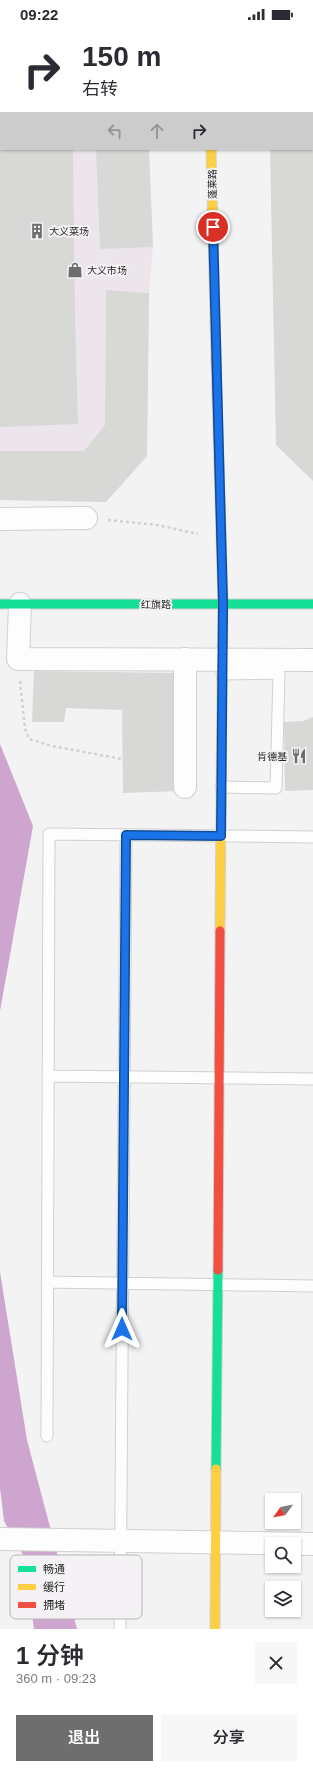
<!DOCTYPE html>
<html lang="zh">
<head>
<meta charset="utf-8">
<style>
	:root { --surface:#fff; --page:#f7f7f7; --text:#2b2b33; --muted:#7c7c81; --accent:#6f6e6f }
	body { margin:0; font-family:Arial,"Noto Sans SC",sans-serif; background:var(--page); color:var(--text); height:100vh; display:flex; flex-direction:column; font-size:15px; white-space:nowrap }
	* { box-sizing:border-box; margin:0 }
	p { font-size:13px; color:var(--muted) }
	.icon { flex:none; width:22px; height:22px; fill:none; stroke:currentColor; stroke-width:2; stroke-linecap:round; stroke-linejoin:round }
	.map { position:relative; height:1601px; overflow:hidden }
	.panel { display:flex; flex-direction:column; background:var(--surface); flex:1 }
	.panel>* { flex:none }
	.guide { position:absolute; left:0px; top:0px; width:313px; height:122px; box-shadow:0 1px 3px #0004; background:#fff; color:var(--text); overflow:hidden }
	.needle { width:26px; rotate:237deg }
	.controls { position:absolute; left:265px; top:1465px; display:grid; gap:8px }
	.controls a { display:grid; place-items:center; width:36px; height:36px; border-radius:0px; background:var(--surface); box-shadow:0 1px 3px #0004; font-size:20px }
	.pin { position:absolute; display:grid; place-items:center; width:34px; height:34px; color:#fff; margin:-17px; border:2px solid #fff; border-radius:50%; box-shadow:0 1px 4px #0007 }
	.me { position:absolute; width:44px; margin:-22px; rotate:0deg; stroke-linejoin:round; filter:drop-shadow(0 0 3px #0008) }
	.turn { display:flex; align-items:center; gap:14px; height:84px; padding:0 16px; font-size:18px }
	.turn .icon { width:52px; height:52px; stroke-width:2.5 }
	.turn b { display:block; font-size:28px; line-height:34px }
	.lanes { display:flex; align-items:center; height:38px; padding:0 16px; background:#0003; justify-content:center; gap:20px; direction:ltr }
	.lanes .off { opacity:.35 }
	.round { display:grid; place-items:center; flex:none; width:42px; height:42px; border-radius:0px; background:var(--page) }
	.overview { display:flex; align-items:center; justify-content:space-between; height:68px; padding:0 16px }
	h1 { font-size:24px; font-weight:600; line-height:30px }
	.cta { display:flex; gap:8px; margin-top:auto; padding:8px 16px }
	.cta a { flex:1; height:46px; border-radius:0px; background:var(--accent); color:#fff; font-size:16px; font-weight:600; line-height:46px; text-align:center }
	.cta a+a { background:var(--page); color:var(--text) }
	.status { display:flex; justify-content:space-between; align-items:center; height:28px; padding:0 20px; background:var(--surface); direction:ltr }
	.status svg { height:11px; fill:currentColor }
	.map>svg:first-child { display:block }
	.built { fill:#ece6ec }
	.water { fill:#cea5cf }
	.building { fill:#d8d8d7 }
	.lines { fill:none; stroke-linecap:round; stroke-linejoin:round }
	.lane-casing { stroke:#d1d0d1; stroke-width:13 }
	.street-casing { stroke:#d1d0d1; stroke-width:24 }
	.fast-casing { stroke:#d1d0d1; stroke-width:11 }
	.slow-casing { stroke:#d1d0d1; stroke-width:11 }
	.jam-casing { stroke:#d1d0d1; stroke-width:11 }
	.path { stroke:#d2d1d2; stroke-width:2.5; stroke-dasharray:3 3; stroke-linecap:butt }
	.lane { stroke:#fdfdfd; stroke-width:11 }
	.street { stroke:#fdfdfd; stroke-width:22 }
	.fast { stroke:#16e098; stroke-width:9 }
	.slow { stroke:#ffcf43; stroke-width:9 }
	.jam { stroke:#f24e42; stroke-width:9 }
	.route-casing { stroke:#114b97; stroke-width:10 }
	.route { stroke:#1a73e8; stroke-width:7 }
	.labels { text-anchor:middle; stroke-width:4; stroke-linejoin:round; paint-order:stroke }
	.street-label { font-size:10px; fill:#272627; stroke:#f5f2f5 }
	.poi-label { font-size:10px; fill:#272627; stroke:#f5f2f5; text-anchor:start }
	.key { fill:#f5f2f5; stroke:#b7b5b7; stroke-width:1 }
	.key-label { font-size:11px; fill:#272627 }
</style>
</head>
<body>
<div class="status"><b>09:22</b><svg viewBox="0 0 49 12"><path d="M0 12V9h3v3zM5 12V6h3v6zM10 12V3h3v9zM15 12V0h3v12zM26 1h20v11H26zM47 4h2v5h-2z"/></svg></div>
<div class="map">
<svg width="313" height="1601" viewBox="0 0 313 1601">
	<rect width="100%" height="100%" fill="#f4f3f4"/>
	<path class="built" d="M 0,0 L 63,1 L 1,1 L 1,121 L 149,121 L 153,219 L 149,265 L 147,428 L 106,474 L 0,472 Z"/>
	<path class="water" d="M 0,716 L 33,798 L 0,983 Z
		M 0,1244 L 27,1412 L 77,1601 L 34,1601 L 25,1530 L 4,1493 L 0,1460 Z"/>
	<path class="building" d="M 0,121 L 73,121 L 75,285 L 78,396 L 0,399 Z
		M 96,121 L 149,121 L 153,219 L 100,221 Z
		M 270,121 L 313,121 L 313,453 L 276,417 Z
		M 106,262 L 149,265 L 147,428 L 106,474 L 0,472 L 0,423 L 84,423 L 105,397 Z
		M 34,643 L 177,645 L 180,763 L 123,765 L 122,682 L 66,680 L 64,694 L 32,694 Z
		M 313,689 L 313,762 L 285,763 L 284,694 L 303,693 Z"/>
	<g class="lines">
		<g class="lane-casing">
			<path id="lane" d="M 221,759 L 276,760 L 279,645 L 222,646
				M 48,1048 L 313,1051
				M 47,1254 L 313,1258
				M 47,1408 L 49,806 L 313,809
				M 120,1601 L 126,807"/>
		</g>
		<g class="street-casing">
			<path id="street" d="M 0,491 L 86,490
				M 20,576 L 18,631 L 313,632
				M 185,759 L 185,631
				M 0,1511 L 313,1516"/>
		</g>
		<g class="fast-casing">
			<path id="fast" d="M 206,0 L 206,1
				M 0,576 L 313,576
				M 216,1441 L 218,1242"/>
		</g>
		<g class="slow-casing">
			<path id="slow" d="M 211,121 L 216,330
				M 220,903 L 222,651
				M 215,1601 L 216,1441"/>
		</g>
		<g class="jam-casing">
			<path id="jam" d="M 216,330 L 223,576 L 222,651
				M 218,1242 L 220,903"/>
		</g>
		<path class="path" d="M 72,0 L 73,1
			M 108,492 L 157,497 L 198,506
			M 20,653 L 25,701 L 29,711 L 52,718 L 122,731"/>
		<use href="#lane" class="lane"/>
		<use href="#street" class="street"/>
		<use href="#fast" class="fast"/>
		<use href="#slow" class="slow"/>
		<use href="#jam" class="jam"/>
	</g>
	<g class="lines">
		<g class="route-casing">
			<path id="route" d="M 122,1301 L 126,807 L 221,808 L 223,576 L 213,199"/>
		</g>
		<use href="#route" class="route"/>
	</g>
	<defs>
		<g id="building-bare" transform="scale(1.2)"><path d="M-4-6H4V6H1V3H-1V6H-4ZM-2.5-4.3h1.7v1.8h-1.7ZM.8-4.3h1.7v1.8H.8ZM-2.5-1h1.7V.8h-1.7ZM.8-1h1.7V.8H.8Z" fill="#6f6e6f" stroke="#f5f2f5" stroke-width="2.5" paint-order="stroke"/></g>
		<g id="shop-bare" transform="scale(1.2)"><path d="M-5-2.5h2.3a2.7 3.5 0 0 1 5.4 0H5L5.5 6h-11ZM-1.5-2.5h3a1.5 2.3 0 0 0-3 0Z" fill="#6f6e6f" stroke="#f5f2f5" stroke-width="2.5" paint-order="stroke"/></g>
		<g id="restaurant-bare" transform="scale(1.2)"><path d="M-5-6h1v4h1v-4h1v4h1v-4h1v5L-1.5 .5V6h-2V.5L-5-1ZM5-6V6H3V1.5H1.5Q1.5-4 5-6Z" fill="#6f6e6f" stroke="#f5f2f5" stroke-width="2.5" paint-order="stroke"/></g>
	</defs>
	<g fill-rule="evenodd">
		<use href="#building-bare" x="37" y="203"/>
		<use href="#shop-bare" x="75" y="242"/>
		<use href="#restaurant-bare" x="299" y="728"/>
	</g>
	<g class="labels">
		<g class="street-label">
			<text transform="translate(212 156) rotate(-91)" y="4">蓬莱路</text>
			<text x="156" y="580">红旗路</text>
		</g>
		<g class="poi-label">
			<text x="49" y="207">大义菜场</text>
			<text x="87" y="246">大义市场</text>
			<text x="287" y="732" text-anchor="end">肯德基</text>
		</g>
	</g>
	<rect x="10" y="1527" width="132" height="64" rx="6" class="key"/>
	<rect x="18" y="1538" width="18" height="6" fill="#16e098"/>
	<rect x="18" y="1556" width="18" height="6" fill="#ffcf43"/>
	<rect x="18" y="1574" width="18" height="6" fill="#f24e42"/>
	<g class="key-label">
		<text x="43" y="1545">畅通</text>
		<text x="43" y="1563">缓行</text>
		<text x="43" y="1581">拥堵</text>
	</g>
</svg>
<div class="controls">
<a><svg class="needle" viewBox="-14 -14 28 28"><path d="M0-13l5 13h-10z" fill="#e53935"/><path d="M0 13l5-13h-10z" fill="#7c7c81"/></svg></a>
<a><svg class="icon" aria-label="search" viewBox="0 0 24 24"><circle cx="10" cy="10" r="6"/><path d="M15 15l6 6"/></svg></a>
<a><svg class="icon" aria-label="layers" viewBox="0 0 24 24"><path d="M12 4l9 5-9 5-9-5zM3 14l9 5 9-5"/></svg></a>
</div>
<div class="pin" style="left:213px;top:199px;background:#d93025"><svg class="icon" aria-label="arrive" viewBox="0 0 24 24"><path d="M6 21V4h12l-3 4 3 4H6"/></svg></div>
<svg class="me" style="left:122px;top:1301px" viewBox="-20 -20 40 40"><path d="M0-17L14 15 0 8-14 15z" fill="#1a73e8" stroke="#fff" stroke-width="4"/></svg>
<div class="guide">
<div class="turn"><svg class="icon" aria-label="right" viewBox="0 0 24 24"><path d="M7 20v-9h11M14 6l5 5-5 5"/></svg><div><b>150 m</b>右转</div></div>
<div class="lanes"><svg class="icon off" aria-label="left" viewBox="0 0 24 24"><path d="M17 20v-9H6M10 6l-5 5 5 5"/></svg><svg class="icon off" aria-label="ahead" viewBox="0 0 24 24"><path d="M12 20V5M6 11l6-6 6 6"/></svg><svg class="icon" aria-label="right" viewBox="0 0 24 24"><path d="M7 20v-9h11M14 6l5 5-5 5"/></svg></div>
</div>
</div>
<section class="panel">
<div class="overview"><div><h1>1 分钟</h1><p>360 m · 09:23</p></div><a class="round"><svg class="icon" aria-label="close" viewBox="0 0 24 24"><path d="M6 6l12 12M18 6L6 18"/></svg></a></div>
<div class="cta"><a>退出</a><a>分享</a></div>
</section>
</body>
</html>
